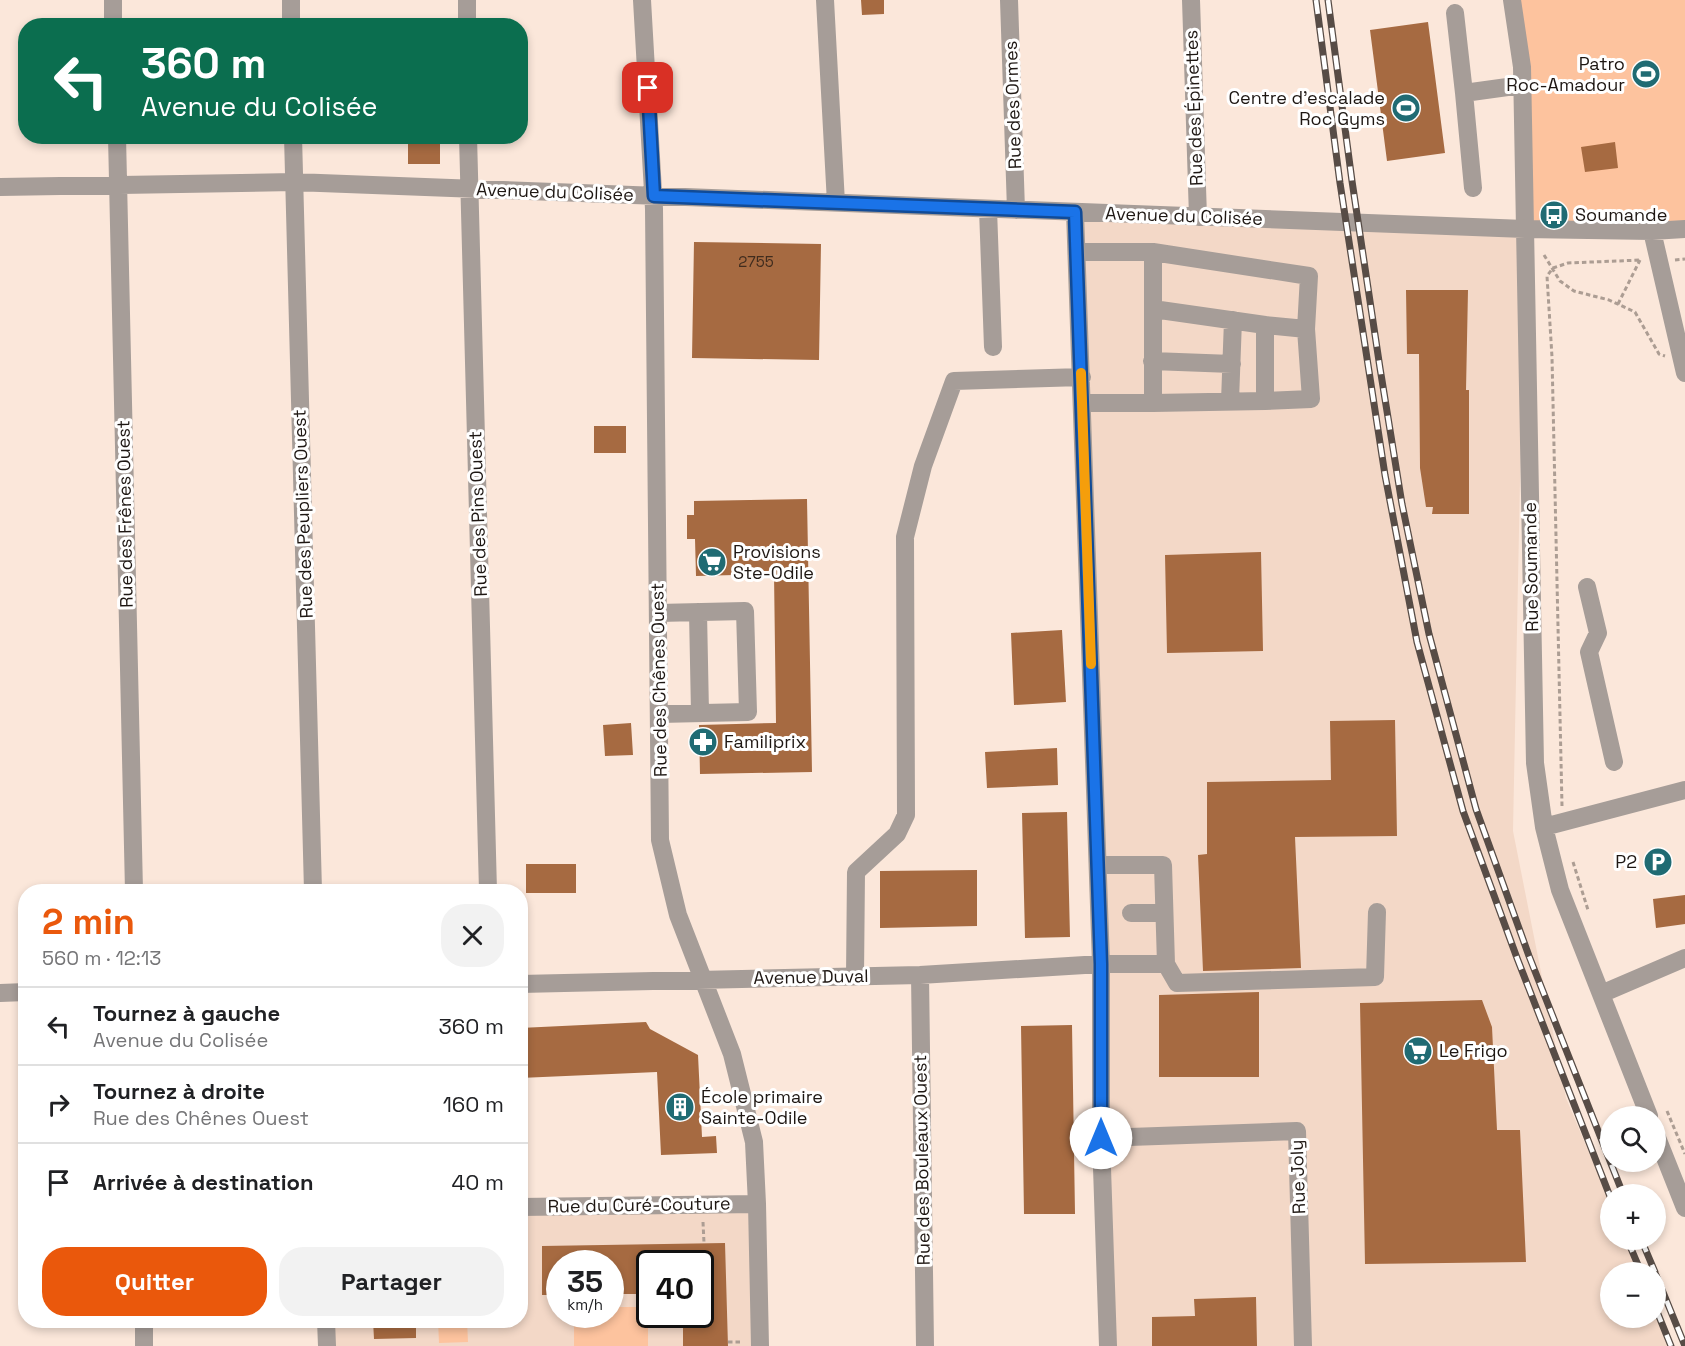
<!DOCTYPE html>
<html lang="fr">
<head>
<meta charset="utf-8">
<style>
	:root { --surface:#fff; --page:#f2f2f2; --text:#202124; --muted:#757577; --line:#e0e0e0; --accent:#ea580c }
	body { margin:0; font-family:"Space Grotesk",sans-serif; background:var(--page); color:var(--text); height:100vh; display:flex; flex-direction:column; font-size:22px; white-space:nowrap }
	* { box-sizing:border-box; margin:0 }
	p { font-size:20px; color:var(--muted) }
	.icon { flex:none; width:33px; height:33px; fill:none; stroke:currentColor; stroke-width:2; stroke-linecap:round; stroke-linejoin:round }
	.map { position:relative; flex:1; overflow:hidden }
	.side { position:absolute; left:18px; top:884px; width:510px; height:444px; display:flex; flex-direction:column; background:var(--surface); border-radius:24px; box-shadow:0 3px 9px #0003 }
	.side>* { flex:none }
	.guide { position:absolute; left:18px; top:18px; width:510px; height:126px; border-radius:24px; box-shadow:0 3px 9px #0003; background:#0b6e4f; color:#fff; overflow:hidden }
	.tools { position:absolute; left:1600px; top:1106px; display:grid; gap:12px }
	.tools a { display:grid; place-items:center; width:66px; height:66px; border-radius:50%; background:var(--surface); box-shadow:0 3px 9px #0003; font-size:30px }
	.speed { position:absolute; left:546px; top:1250px; display:flex; gap:12px; font-size:30px; font-weight:700; text-align:center }
	.speed>* { display:grid; place-content:center; width:78px; height:78px; border-radius:50%; background:var(--surface); box-shadow:0 3px 9px #0003; line-height:1 }
	.speed small { font-size:15px; font-weight:400 }
	.speed .limit { border:3px solid #111; border-radius:9px; background:#fff; color:#111 }
	.pin { position:absolute; display:grid; place-items:center; width:51px; height:51px; color:#fff; margin:-26px; border-radius:12px; box-shadow:0 3px 9px #0006 }
	.me { position:absolute; width:66px; margin:-33px; rotate:0deg; stroke-linejoin:round; filter:drop-shadow(0 0 4px #0008) }
	.turn { display:flex; align-items:center; gap:21px; height:126px; padding:0 24px; font-size:27px }
	.turn .icon { width:78px; height:78px; stroke-width:2.5 }
	.turn b { display:block; font-size:42px; line-height:51px }
	.round { display:grid; place-items:center; flex:none; width:63px; height:63px; border-radius:24px; background:var(--page) }
	.summary { display:flex; align-items:center; justify-content:space-between; height:102px; padding:0 24px }
	h1 { font-size:36px; font-weight:700; line-height:45px; color:var(--accent) }
	.button { display:flex; gap:12px; margin-top:auto; padding:12px 24px }
	.button a { flex:1; height:69px; border-radius:24px; background:var(--accent); color:#fff; font-size:24px; font-weight:700; line-height:69px; text-align:center }
	.button a+a { background:var(--page); color:var(--text) }
	ul { padding:0; list-style:none }
	li { display:flex; align-items:center; gap:18px; height:78px; padding:0 24px; border-top:2px solid var(--line) }
	li div { flex:1 }
	li b { display:block; font-size:22px }
	li em { font-style:normal }
	.map>svg:first-child { display:block }
	.built { fill:#f3d8c7; fill-rule:evenodd }
	.green { fill:#fdc39e }
	.building { fill:#a66a41 }
	.lines { fill:none; stroke-linecap:round; stroke-linejoin:round }
	.path { stroke:#ac9d93; stroke-width:3; stroke-dasharray:4.5 3; stroke-linecap:butt }
	.minor { stroke:#a69d98; stroke-width:18 }
	.rail-casing { stroke:#574c46; stroke-width:7 }
	.rail { stroke:#fff; stroke-width:4.5; stroke-dasharray:14; stroke-linecap:butt }
	.route-casing { stroke:#114b97; stroke-width:15 }
	.route { stroke:#1a73e8; stroke-width:10 }
	.slow { stroke:#f59e0b; stroke-width:10 }
	.labels { text-anchor:middle; stroke-width:6; stroke-linejoin:round; paint-order:stroke }
	.number-label { font-size:15px; fill:#402c1e }
	.poi-label { font-size:18px; fill:#1e1713; stroke:#fff; text-anchor:start }
	.street-label { font-size:18px; fill:#1e1713; stroke:#fff }
</style>
</head>
<body>
<div class="map">
<svg width="1685" height="1346" viewBox="0 0 1685 1346">
	<rect width="100%" height="100%" fill="#fbe7da"/>
	<path class="built" d="M 1075,212 L 1525,229 L 1513,831 L 1566,1098 L 1611,1205 L 1611,1239 L 1625,1239 L 1639,1272 L 1611,1272 L 1611,1317 L 1656,1317 L 1656,1312 L 1670,1346 L 1111,1346 Z
		M 757,1204 L 760,1346 L 327,1346 L 326,1320 L 520,1320 L 521,1207 ZM 560,1263 L 610,1263 L 610,1314 L 560,1314 ZM 650,1263 L 700,1263 L 700,1314 L 650,1314 Z"/>
	<path class="green" d="M 1516,0 L 1685,0 L 1685,230 L 1525,229 Z
		M 611,1307 L 648,1307 L 648,1346 L 574,1346 L 574,1314 L 610,1314 Z
		M 438,1320 L 467,1320 L 468,1342 L 439,1343 Z"/>
	<path class="building" d="M 861,0 L 884,0 L 884,14 L 862,15 Z
		M 1428,22 L 1445,153 L 1387,161 L 1370,30 Z
		M 440,139 L 440,164 L 408,164 L 408,140 Z
		M 1615,142 L 1618,168 L 1585,172 L 1581,147 Z
		M 694,242 L 821,244 L 819,360 L 692,358 Z
		M 1406,290 L 1468,290 L 1466,390 L 1469,390 L 1469,514 L 1432,514 L 1433,507 L 1426,507 L 1420,468 L 1419,354 L 1407,354 Z
		M 594,426 L 626,426 L 626,453 L 594,453 Z
		M 807,499 L 812,772 L 700,774 L 699,725 L 776,723 L 774,574 L 696,576 L 695,539 L 687,539 L 687,515 L 694,515 L 694,501 Z
		M 1261,552 L 1263,651 L 1167,653 L 1165,555 Z
		M 1062,630 L 1066,702 L 1014,705 L 1011,633 Z
		M 1395,720 L 1397,836 L 1295,837 L 1301,968 L 1203,971 L 1198,855 L 1207,854 L 1207,782 L 1331,780 L 1330,721 Z
		M 631,723 L 633,755 L 605,756 L 603,725 Z
		M 1057,748 L 1058,785 L 987,788 L 985,752 Z
		M 1067,812 L 1070,937 L 1025,938 L 1022,813 Z
		M 526,864 L 576,864 L 576,893 L 526,893 Z
		M 977,870 L 977,926 L 880,928 L 880,871 Z
		M 1685,895 L 1685,924 L 1656,928 L 1653,899 Z
		M 1259,992 L 1259,1077 L 1159,1077 L 1159,995 Z
		M 1482,1000 L 1492,1027 L 1497,1130 L 1520,1130 L 1526,1262 L 1365,1264 L 1360,1003 Z
		M 646,1022 L 650,1029 L 698,1055 L 702,1137 L 716,1136 L 717,1153 L 661,1155 L 657,1072 L 520,1078 L 520,1028 Z
		M 1072,1025 L 1075,1214 L 1024,1214 L 1021,1026 Z
		M 725,1243 L 728,1346 L 683,1346 L 683,1314 L 700,1314 L 700,1263 L 650,1263 L 650,1294 L 610,1294 L 610,1263 L 560,1263 L 560,1295 L 542,1295 L 542,1246 Z
		M 1256,1297 L 1257,1346 L 1152,1346 L 1152,1317 L 1195,1316 L 1194,1299 Z
		M 373,1320 L 416,1320 L 416,1338 L 374,1339 Z"/>
	<g class="lines">
		<path class="path" d="M 1544,255 L 1560,281 L 1574,291 L 1609,300 L 1635,312 L 1659,354 L 1665,356
			M 1675,260 L 1685,259
			M 1618,304 L 1640,260
			M 1562,806 L 1552,357 L 1547,276 L 1553,268 L 1568,263 L 1641,260
			M 1573,862 L 1588,910
			M 1667,1111 L 1685,1154
			M 703,1222 L 704,1243
			M 728,1342 L 743,1342"/>
		<path class="minor" d="M 113,0 L 113,26
			M 291,0 L 291,26
			M 467,0 L 467,26
			M 642,0 L 654,209 L 660,840 L 678,915 L 732,1054 L 754,1142 L 757,1204 L 760,1346
			M 825,0 L 836,203
			M 1009,0 L 1016,210
			M 1191,0 L 1198,217
			M 1512,0 L 1522,67 L 1535,763 L 1544,827 L 1560,890 L 1649,1116
			M 1455,13 L 1464,93 L 1522,85
			M 1464,93 L 1473,188
			M 117,136 L 134,891
			M 293,136 L 313,891
			M 468,136 L 488,891
			M 0,187 L 294,182 L 1525,229 L 1652,231 L 1685,229
			M 988,209 L 993,347
			M 1075,212 L 1101,964 L 1101,1138 L 1108,1346
			M 1652,231 L 1685,373
			M 1077,252 L 1153,252 L 1309,276 L 1306,329
			M 1153,252 L 1153,403 L 1265,401 L 1265,325 L 1153,309
			M 1152,361 L 1232,364
			M 1230,401 L 1233,320
			M 1265,401 L 1311,399 L 1306,329 L 1265,325
			M 1082,403 L 1153,403
			M 1587,587 L 1598,633 L 1589,652 L 1614,762
			M 698,612 L 700,713
			M 658,613 L 745,611 L 748,712 L 659,714
			M 1544,827 L 1685,790
			M 1131,913 L 1164,913
			M 1166,964 L 1177,983 L 1375,977 L 1377,912
			M 920,975 L 925,1346
			M 855,976 L 856,872 L 897,834 L 906,815 L 905,537 L 923,466 L 954,381 L 1082,377
			M 520,984 L 920,975 L 1101,964 L 1166,964 L 1163,865 L 1098,865
			M 0,993 L 26,992
			M 1601,994 L 1685,958
			M 1656,1135 L 1685,1208
			M 1101,1138 L 1297,1131 L 1303,1346
			M 520,1207 L 757,1204
			M 144,1320 L 144,1346
			M 326,1320 L 327,1346"/>
		<g class="rail-casing">
			<path id="rail" d="M 1316,0 L 1340,183 L 1385,475 L 1417,642 L 1463,811 L 1517,958 L 1611,1199
				M 1328,0 L 1352,181 L 1380,368 L 1402,504 L 1429,634 L 1476,809 L 1529,956 L 1623,1194
				M 1627,1239 L 1641,1272
				M 1641,1239 L 1655,1272
				M 1656,1275 L 1685,1346
				M 1656,1309 L 1671,1346"/>
		</g>
		<use href="#rail" class="rail"/>
	</g>
	<g class="lines">
		<g class="route-casing">
			<path id="route" d="M 648,88 L 654,196 L 1075,212 L 1101,964 L 1101,1138"/>
		</g>
		<use href="#route" class="route"/>
		<path class="slow" d="M 1081,373 L 1091,664"/>
	</g>
	<defs>
		<g id="stadium-disc" transform="scale(1.5)"><circle r="9.5" fill="#206b73" stroke="#fff"/><path d="M0-5a6.5 5 0 1 0 0 10a6.5 5 0 1 0 0-10ZM-3.5-1.8h7v3.6h-7Z" fill="#fff"/></g>
		<g id="bus-disc" transform="scale(1.5)"><circle r="9.5" fill="#206b73" stroke="#fff"/><path d="M-5-6H5V4H4V6H2V4H-2V6H-4V4H-5ZM-3.5-4V0h7V-4ZM-3.5 1.2v1.5H-2V1.2ZM2 1.2v1.5H3.5V1.2Z" fill="#fff"/></g>
		<g id="supermarket-disc" transform="scale(1.5)"><circle r="9.5" fill="#206b73" stroke="#fff"/><path d="M-6-5.5h2.5l.6 2H6L4.5 2H-2.5L-4.4-4H-6ZM-1.5 3.2a1.3 1.3 0 1 0 .1 0ZM3 3.2a1.3 1.3 0 1 0 .1 0Z" fill="#fff"/></g>
		<g id="pharmacy-disc" transform="scale(1.5)"><circle r="9.5" fill="#206b73" stroke="#fff"/><path d="M-2-6h4v4h4v4h-4v4h-4v-4h-4v-4h4Z" fill="#fff"/></g>
		<g id="parking-disc" transform="scale(1.5)"><circle r="9.5" fill="#206b73" stroke="#fff"/><path d="M-3.5-5.5H1a3.5 3.5 0 0 1 0 7H-1V5.5H-3.5ZM-1-3.4V-.6H.8a1.4 1.4 0 0 0 0-2.8Z" fill="#fff"/></g>
		<g id="building-disc" transform="scale(1.5)"><circle r="9.5" fill="#206b73" stroke="#fff"/><path d="M-4-6H4V6H1V3H-1V6H-4ZM-2.5-4.3h1.7v1.8h-1.7ZM.8-4.3h1.7v1.8H.8ZM-2.5-1h1.7V.8h-1.7ZM.8-1h1.7V.8H.8Z" fill="#fff"/></g>
	</defs>
	<g fill-rule="evenodd">
		<use href="#stadium-disc" x="1646" y="74"/>
		<use href="#stadium-disc" x="1406" y="108"/>
		<use href="#bus-disc" x="1554" y="215"/>
		<use href="#supermarket-disc" x="712" y="562"/>
		<use href="#pharmacy-disc" x="703" y="742"/>
		<use href="#parking-disc" x="1658" y="862"/>
		<use href="#supermarket-disc" x="1418" y="1051"/>
		<use href="#building-disc" x="680" y="1107"/>
	</g>
	<g class="labels">
		<g class="number-label">
			<text x="756" y="267">2755</text>
		</g>
		<g class="poi-label">
			<text x="1625" y="70" text-anchor="end">Patro<tspan x="1625" dy="21">Roc-Amadour</tspan></text>
			<text x="1385" y="104" text-anchor="end">Centre d'escalade<tspan x="1385" dy="21">Roc Gyms</tspan></text>
			<text x="1575" y="221">Soumande</text>
			<text x="733" y="558">Provisions<tspan x="733" dy="21">Ste-Odile</tspan></text>
			<text x="724" y="748">Familiprix</text>
			<text x="1637" y="868" text-anchor="end">P2</text>
			<text x="1439" y="1057">Le Frigo</text>
			<text x="701" y="1103">École primaire<tspan x="701" dy="21">Sainte-Odile</tspan></text>
		</g>
		<g class="street-label">
			<text transform="translate(1013 105) rotate(-92)" y="6">Rue des Ormes</text>
			<text transform="translate(1194 108) rotate(-92)" y="6">Rue des Épinettes</text>
			<text transform="translate(555 192) rotate(2)" y="6">Avenue du Colisée</text>
			<text transform="translate(1184 216) rotate(2)" y="6">Avenue du Colisée</text>
			<text transform="translate(125 514) rotate(-91)" y="6">Rue des Frênes Ouest</text>
			<text transform="translate(303 514) rotate(-92)" y="6">Rue des Peupliers Ouest</text>
			<text transform="translate(478 514) rotate(-92)" y="6">Rue des Pins Ouest</text>
			<text transform="translate(1531 567) rotate(-91)" y="6">Rue Soumande</text>
			<text transform="translate(659 680) rotate(-91)" y="6">Rue des Chênes Ouest</text>
			<text transform="translate(811 977) rotate(-1)" y="6">Avenue Duval</text>
			<text transform="translate(922 1160) rotate(-91)" y="6">Rue des Bouleaux Ouest</text>
			<text transform="translate(1298 1177) rotate(-92)" y="6">Rue Joly</text>
			<text transform="translate(639 1205) rotate(-1)" y="6">Rue du Curé-Couture</text>
		</g>
	</g>
</svg>
<div class="tools">
<a><svg class="icon" aria-label="search" viewBox="0 0 24 24"><circle cx="10" cy="10" r="6"/><path d="M15 15l6 6"/></svg></a>
<a>+</a>
<a>−</a>
</div>
<div class="speed"><div>35<small>km/h</small></div><div class="limit">40</div></div>
<div class="pin" style="left:648px;top:88px;background:#d93025"><svg class="icon" aria-label="arrive" viewBox="0 0 24 24"><path d="M6 21V4h12l-3 4 3 4H6"/></svg></div>
<svg class="me" style="left:1101px;top:1138px" viewBox="-20 -20 40 40"><circle r="19" fill="#fff"/><path d="M0-13L10 11 0 6-10 11z" fill="#1a73e8"/></svg>
<div class="guide">
<div class="turn"><svg class="icon" aria-label="left" viewBox="0 0 24 24"><path d="M17 20v-9H6M10 6l-5 5 5 5"/></svg><div><b>360 m</b>Avenue du Colisée</div></div>
</div>
<section class="side">
<div class="summary"><div><h1>2 min</h1><p>560 m · 12:13</p></div><a class="round"><svg class="icon" aria-label="close" viewBox="0 0 24 24"><path d="M6 6l12 12M18 6L6 18"/></svg></a></div>
<ul>
<li><svg class="icon" aria-label="left" viewBox="0 0 24 24"><path d="M17 20v-9H6M10 6l-5 5 5 5"/></svg><div><b>Tournez à gauche</b><p>Avenue du Colisée</p></div><em>360 m</em></li>
<li><svg class="icon" aria-label="right" viewBox="0 0 24 24"><path d="M7 20v-9h11M14 6l5 5-5 5"/></svg><div><b>Tournez à droite</b><p>Rue des Chênes Ouest</p></div><em>160 m</em></li>
<li><svg class="icon" aria-label="arrive" viewBox="0 0 24 24"><path d="M6 21V4h12l-3 4 3 4H6"/></svg><div><b>Arrivée à destination</b></div><em>40 m</em></li>
</ul>
<div class="button"><a>Quitter</a><a>Partager</a></div>
</section>
</div>
</body>
</html>
